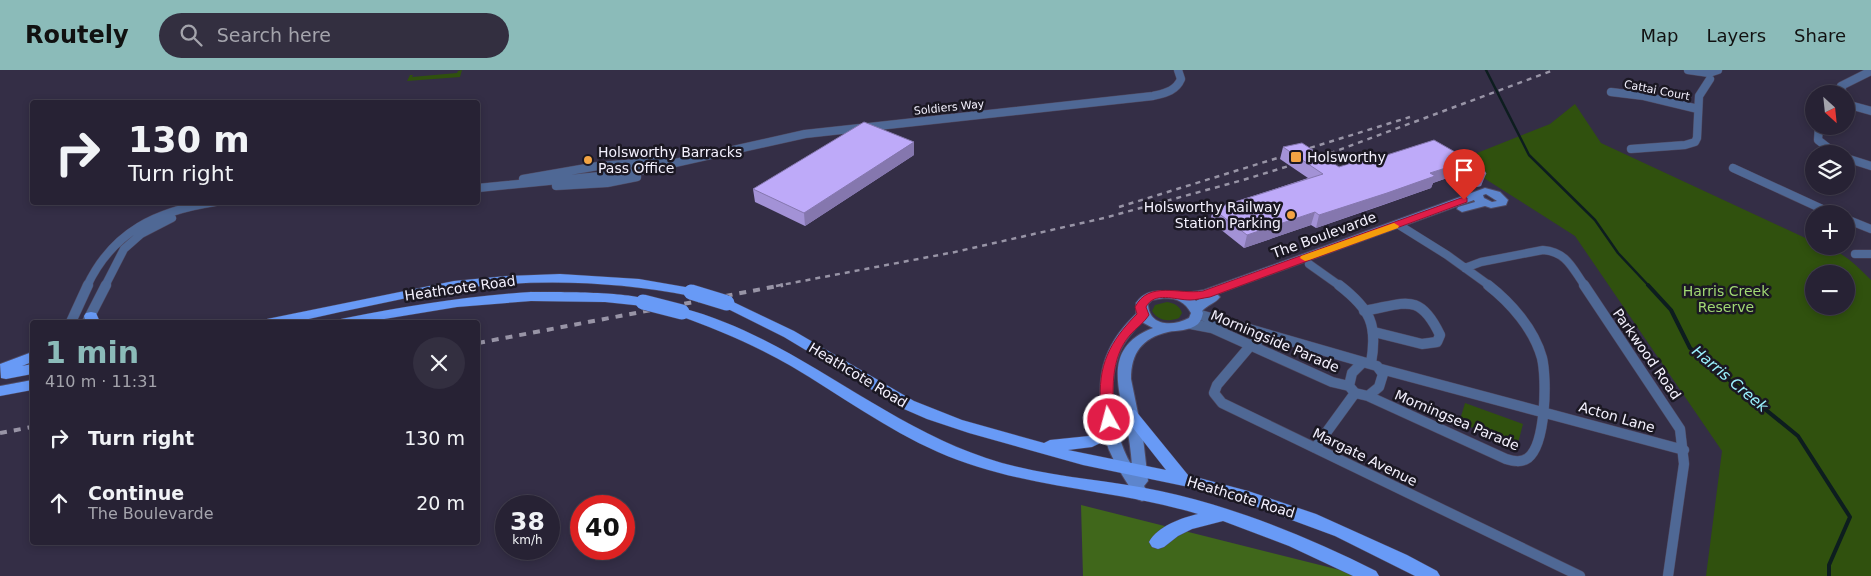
<!DOCTYPE html>
<html lang="en">
<head>
<meta charset="utf-8">
<style>
	:root { --surface:#272234; --page:#332f40; --text:#f1f3f6; --muted:#a4a4ac; --line:#433f4f; --accent:#8bbbb9 }
	body { margin:0; font-family:"DejaVu Sans",sans-serif; background:var(--page); color:var(--text); height:100vh; display:flex; flex-direction:column; font-size:19px; white-space:nowrap }
	* { box-sizing:border-box; margin:0 }
	p { font-size:16px; color:var(--muted) }
	.icon { flex:none; width:28px; height:28px; fill:none; stroke:currentColor; stroke-width:2; stroke-linecap:round; stroke-linejoin:round }
	.map { position:relative; flex:1; overflow:hidden }
	.details { position:absolute; left:30px; top:250px; width:450px; height:225px; display:flex; flex-direction:column; background:var(--surface); border-radius:5px; box-shadow:0 2px 8px #0003,0 0 0 1px var(--line) }
	.details>* { flex:none }
	.guide { position:absolute; left:30px; top:30px; width:450px; height:105px; border-radius:5px; box-shadow:0 2px 8px #0003,0 0 0 1px var(--line); background:#272234; color:var(--text); overflow:hidden }
	.needle { width:32px; rotate:153deg }
	.fabs { position:absolute; left:1805px; top:15px; display:grid; gap:10px }
	.fabs a { display:grid; place-items:center; width:50px; height:50px; border-radius:50%; background:var(--surface); box-shadow:0 2px 8px #0003,0 0 0 1px var(--line); font-size:25px }
	.speed { position:absolute; left:495px; top:425px; display:flex; gap:10px; font-size:25px; font-weight:700; text-align:center }
	.speed>* { display:grid; place-content:center; width:65px; height:65px; border-radius:50%; background:var(--surface); box-shadow:0 2px 8px #0003,0 0 0 1px var(--line); line-height:1 }
	.speed small { font-size:12px; font-weight:400 }
	.speed .limit { border:8px solid #d22; background:#fff; color:#111 }
	.pin { position:absolute; display:grid; place-items:center; width:42px; height:42px; color:#fff; margin:-51px -21px; border-radius:50% 50% 50% 0; rotate:-45deg; box-shadow:0 0 5px #0007 }
	.pin .icon { rotate:45deg }
	.me { position:absolute; width:55px; margin:-28px; rotate:353deg; stroke-linejoin:round; filter:drop-shadow(0 0 4px #0008) }
	.turn { display:flex; align-items:center; gap:18px; height:105px; padding:0 15px; font-size:22px }
	.turn .icon { width:65px; height:65px; stroke-width:2.5 }
	.turn b { display:block; font-size:35px; line-height:42px }
	.round { display:grid; place-items:center; flex:none; width:52px; height:52px; border-radius:26px; background:var(--page) }
	.summary { display:flex; align-items:center; justify-content:space-between; height:85px; padding:0 15px }
	h1 { font-size:30px; font-weight:700; line-height:38px; color:var(--accent) }
	ul { padding:0; list-style:none }
	li { display:flex; align-items:center; gap:15px; height:65px; padding:0 15px }
	li div { flex:1 }
	li b { display:block; font-size:19px }
	li em { font-style:normal }
	header { display:flex; align-items:center; gap:30px; box-sizing:border-box; height:70px; padding:0 25px; background:var(--accent); color:#111 }
	header strong { font-size:24px }
	nav { display:flex; gap:28px; margin-inline-start:auto; font-size:18px }
	.search { width:350px; height:45px; background:var(--page); display:flex; align-items:center; gap:12px; box-sizing:border-box; padding:0 18px; border-radius:28px; color:var(--muted); font-size:19px }
	.map>svg:first-child { display:block }
	.green { fill:#30510e; fill-rule:evenodd }
	.forest { fill:#40671b }
	.lines { fill:none; stroke-linecap:round; stroke-linejoin:round }
	.stream-far1 { stroke:#0d1d1f; stroke-width:2.5 }
	.stream { stroke:#0d1d1f; stroke-width:4 }
	.street-far1-casing { stroke:#4f4960; stroke-width:9 }
	.street-casing { stroke:#4f4960; stroke-width:11 }
	.secondary-casing { stroke:#4f4960; stroke-width:2 }
	.primary-casing { stroke:#4f4960; stroke-width:1 }
	.street-far1 { stroke:#4f6895; stroke-width:8 }
	.street { stroke:#4f6895; stroke-width:10 }
	.secondary { fill:#5d85cc; fill-rule:evenodd }
	.primary { fill:#689af6; fill-rule:evenodd }
	.rail-far1 { stroke:#9894a6; stroke-width:2.5; stroke-dasharray:5 5; stroke-linecap:butt }
	.rail { stroke:#9894a6; stroke-width:4; stroke-dasharray:7 7; stroke-linecap:butt }
	.primary-bridge-casing { stroke:#4f4960; stroke-width:16; stroke-linecap:butt }
	.primary-bridge { stroke:#689af6; stroke-width:15 }
	.wall { fill:#a392d6 }
	.shaded-wall { fill:#8577ae }
	.building { fill:#beaaf9; stroke:#8577ae }
	.route { fill:#e11d48; stroke:#92132f }
	.slow { fill:#f59e0b }
	.poi-dot { fill:#f3a443; stroke:#1b1823; stroke-width:2 }
	.labels { text-anchor:middle; stroke-width:5; stroke-linejoin:round; paint-order:stroke }
	.far-street-label { font-size:11px; fill:#f4f1fe; stroke:#1b1823 }
	.poi-label { font-size:14px; fill:#f4f1fe; stroke:#1b1823; text-anchor:start }
	.street-label { font-size:14px; fill:#f4f1fe; stroke:#1b1823 }
	.park-label { font-size:14px; fill:#a1d874; stroke:#1b1823 }
	.water-label { font-size:15px; font-style:italic; fill:#9af1fd; stroke:#1b1823 }
</style>
</head>
<body>
<header>
<strong>Routely</strong>
<div class="search"><svg class="icon" aria-label="search" viewBox="0 0 24 24"><circle cx="10" cy="10" r="6"/><path d="M15 15l6 6"/></svg>Search here</div>
<nav><a>Map</a><a>Layers</a><a>Share</a></nav>
</header>
<div class="map">
<svg width="1871" height="506" viewBox="0 0 1871 506">
	<rect width="100%" height="100%" fill="#342e46"/>
	<path class="green" d="M 462,0 L 460,7 L 407,11 L 410,5 L 413,5 L 412,7 L 457,3 L 458,1 Z
		M 1575,34 L 1601,73 L 1814,172 L 1814,176 C 1838,176 1855,194 1871,210 L 1871,506 L 1706,506 L 1722,381 L 1575,166 L 1457,91 L 1550,54 ZM 1814,204 L 1846,204 L 1846,236 L 1814,236 Z
		M 1167,232 C 1174,233 1180,236 1182,243 L 1179,248 C 1169,252 1158,251 1152,241 L 1155,235 Z
		M 1465,333 L 1523,354 L 1518,373 L 1459,353 Z"/>
	<path class="forest" d="M 1081,435 L 1364,506 L 1083,506 Z"/>
	<g class="lines">
		<path class="stream-far1" d="M 1486,0 L 1529,85 L 1595,150 L 1618,183 L 1649,216"/>
		<path class="stream" d="M 1648,215 L 1671,240 L 1690,278 L 1798,366 L 1850,447 L 1829,495 L 1829,506"/>
		<g class="street-far1-casing">
			<path id="street-far1" d="M 1688,0 L 1709,3 L 1718,0
				M 1842,20 L 1841,16 L 1871,1
				M 1611,22 L 1644,26 L 1698,39
				M 1846,34 L 1871,41
				M 1819,56 L 1818,70 L 1836,84
				M 1631,79 L 1685,75 L 1695,72 L 1697,68 L 1699,26 L 1710,9
				M 1846,88 L 1871,96
				M 1733,98 L 1833,144
				M 523,109 L 598,96 L 664,91
				M 556,116 L 607,113 L 637,107
				M 478,118 L 630,103 L 805,64 L 1153,26 C 1165,23 1176,21 1181,9 L 1178,0
				M 1846,149 L 1871,159
				M 1399,155 L 1447,185 L 1490,216
				M 1855,184 L 1871,184
				M 1309,194 L 1340,216
				M 1465,198 L 1481,192 L 1543,180 C 1567,182 1572,198 1585,216
				M 87,216 C 113,161 157,141 215,132
				M 105,216 L 124,179 L 141,164 L 172,148"/>
		</g>
		<g class="street-casing">
			<path id="street" d="M 1339,215 C 1370,239 1378,254 1371,293
				M 1584,215 L 1680,359 L 1684,394 L 1668,506
				M 1364,241 C 1405,234 1419,221 1440,265 L 1437,272 L 1422,274 L 1374,262
				M 1197,244 L 1363,292
				M 71,252 L 88,215
				M 87,252 L 106,215
				M 1191,254 L 1212,258 L 1332,312 L 1349,316
				M 1267,265 L 1251,275 L 1217,315 L 1214,323 L 1222,333 L 1580,506
				M 1363,292 L 1377,296 L 1383,304 L 1379,317 L 1368,326 L 1355,323 L 1349,316 L 1352,303 Z
				M 1381,299 L 1684,380
				M 1368,326 L 1506,389 C 1513,391 1521,393 1528,388 C 1546,374 1547,309 1542,288 C 1534,259 1511,233 1488,215
				M 1315,378 L 1355,323"/>
		</g>
		<g class="secondary-casing">
			<path id="secondary" d="M 1485,118 L 1500,122 L 1508,130 L 1506,135 L 1491,138 L 1485,136 L 1462,142 L 1457,139 L 1458,137 L 1475,132 L 1474,130 L 1217,224 L 1220,227 C 1216,233 1207,235 1202,241 L 1203,243 C 1202,247 1201,251 1198,254 C 1189,261 1178,260 1168,262 C 1142,268 1131,283 1131,309 L 1143,368 L 1148,411 L 1144,416 L 1149,425 L 1147,429 L 1142,431 L 1137,429 C 1128,414 1117,398 1110,382 C 1106,375 1106,364 1104,356 C 1095,310 1101,277 1136,244 L 1136,233 C 1147,217 1163,221 1180,222 C 1188,223 1197,221 1204,220 ZM 1486,124 L 1497,131 L 1492,132 L 1484,128 L 1483,125 ZM 1164,228 C 1177,228 1185,232 1191,243 L 1189,248 C 1172,257 1149,256 1148,234 L 1152,230 ZM 1201,228 L 1196,231 L 1194,229 ZM 1142,252 L 1153,258 C 1105,276 1117,314 1126,353 C 1129,367 1131,381 1132,396 C 1114,366 1107,320 1118,287 C 1122,273 1132,262 1142,252 Z"/>
		</g>
		<g class="primary-casing">
			<path id="primary" d="M 560,204 L 639,209 L 691,218 L 698,222 L 691,226 C 603,209 514,208 426,224 C 397,230 369,236 340,242 C 316,247 290,255 265,252 L 267,249 L 272,248 L 454,211 L 507,206 Z
				M 531,222 C 549,222 641,221 650,232 L 643,236 L 605,232 L 531,231 L 457,237 L 366,252 L 339,252 L 341,249 L 346,248 C 407,236 468,226 531,222 Z
				M 727,229 L 794,261 L 914,331 L 962,350 L 1044,373 L 1050,370 L 1089,366 L 1112,355 L 1117,357 L 1120,361 L 1117,365 L 1092,377 L 1068,380 L 1166,400 L 1122,344 L 1125,340 L 1130,339 L 1135,340 L 1188,405 L 1248,421 L 1316,444 L 1407,485 L 1437,501 L 1440,506 L 1415,506 L 1335,466 L 1246,433 L 1184,416 L 1083,395 L 969,363 L 927,349 L 904,339 L 784,267 L 722,236 L 720,233 Z
				M 682,238 C 793,267 878,352 986,388 C 1042,407 1103,409 1160,421 C 1235,437 1308,467 1376,501 L 1379,506 L 1353,506 L 1289,476 L 1223,451 L 1192,459 L 1178,466 L 1164,477 L 1158,479 L 1152,477 L 1149,472 C 1158,456 1181,448 1198,444 C 1111,418 1022,419 938,382 C 886,359 840,325 791,296 C 754,275 717,259 677,245 L 675,242 L 677,239 Z
				M 91,242 L 96,243 L 100,252 L 86,252 L 84,246 L 86,243 Z
				M 32,282 L 32,292 L 22,296 L 32,294 L 32,304 L 6,309 L 1,308 L 0,294 Z
				M 32,310 L 32,320 L 0,326 L 0,316 Z"/>
		</g>
		<use href="#street-far1" class="street-far1"/>
		<use href="#street" class="street"/>
		<use href="#secondary" class="secondary"/>
		<use href="#primary" class="primary"/>
		<path class="rail-far1" d="M 1119,137 L 1410,47
			M 776,216 L 955,182 L 1104,148 L 1243,110 L 1328,84 L 1554,0"/>
		<path class="rail" d="M 478,273 L 783,215
			M 0,363 L 32,357"/>
		<g class="primary-bridge-casing">
			<path id="primary-bridge" d="M 691,222 L 727,233
				M 643,232 L 682,242"/>
		</g>
		<use href="#primary-bridge" class="primary-bridge"/>
	</g>
	<path class="wall" d="M 1283,77 L 1339,97 L 1371,90 L 1483,98 L 1481,116 L 1469,118 L 1447,108 L 1433,113 L 1431,118 L 1383,135 L 1316,158 L 1311,155 L 1244,178 L 1210,151 L 1213,139 L 1308,108 L 1280,89 Z
		M 914,85 L 805,156 L 755,132 L 753,119 Z"/>
	<path class="shaded-wall" d="M 914,72 L 914,85 L 805,156 L 804,143 Z
		M 1452,96 L 1447,108 L 1433,113 L 1431,118 L 1316,158 L 1319,145 L 1430,103 Z
		M 1486,104 L 1481,116 L 1469,118 L 1474,106 Z
		M 1315,142 L 1311,155 L 1244,178 L 1247,165 Z"/>
	<path class="building" d="M 864,52 L 914,72 L 804,143 L 753,119 Z
		M 1434,70 L 1483,98 L 1486,104 L 1474,106 L 1452,96 L 1430,103 L 1435,106 L 1387,123 L 1319,145 L 1315,142 L 1247,165 L 1213,139 L 1323,104 L 1283,77 L 1302,73 L 1339,97 L 1367,88 L 1371,90 Z"/>
	<path class="route" d="M 1464,127 L 1467,128 L 1467,132 L 1210,227 C 1203,228 1196,230 1190,230 C 1175,230 1154,221 1146,237 L 1149,245 C 1144,253 1136,258 1130,265 C 1110,288 1112,322 1115,350 L 1113,354 L 1104,354 C 1101,348 1102,341 1101,335 C 1097,296 1110,271 1137,244 L 1135,237 C 1149,210 1179,225 1203,221 Z"/>
	<path class="slow" d="M 1394,153 L 1399,156 L 1398,158 L 1309,190 L 1305,191 L 1300,188 L 1301,186 Z"/>
	<g class="poi-dot">
		<rect x="1290" y="81" width="12" height="12" rx="2.5"/>
		<circle cx="588" cy="90" r="5"/>
		<circle cx="1291" cy="145" r="5"/>
	</g>
	<g class="labels">
		<g class="far-street-label">
			<text transform="translate(1657 20) rotate(11)" y="4">Cattai Court</text>
			<text transform="translate(949 37) rotate(-6)" y="4">Soldiers Way</text>
		</g>
		<g class="poi-label">
			<text x="598" y="87">Holsworthy Barracks<tspan x="598" dy="16">Pass Office</tspan></text>
			<text x="1307" y="92">Holsworthy</text>
			<text x="1281" y="142" text-anchor="end">Holsworthy Railway<tspan x="1281" dy="16">Station Parking</tspan></text>
		</g>
		<g class="street-label">
			<text transform="translate(1324 165) rotate(-20)" y="5">The Boulevarde</text>
			<text transform="translate(460 218) rotate(-8)" y="5">Heathcote Road</text>
			<text transform="translate(1275 271) rotate(23)" y="5">Morningside Parade</text>
			<text transform="translate(1647 284) rotate(55)" y="5">Parkwood Road</text>
			<text transform="translate(858 305) rotate(31)" y="5">Heathcote Road</text>
			<text transform="translate(1617 347) rotate(16)" y="5">Acton Lane</text>
			<text transform="translate(1457 350) rotate(23)" y="5">Morningsea Parade</text>
			<text transform="translate(1365 387) rotate(26)" y="5">Margate Avenue</text>
			<text transform="translate(1241 427) rotate(17)" y="5">Heathcote Road</text>
		</g>
		<g class="park-label">
			<text x="1726" y="226">Harris Creek<tspan x="1726" dy="16">Reserve</tspan></text>
		</g>
		<g class="water-label">
			<text transform="translate(1730 309) rotate(40)" y="5">Harris Creek</text>
		</g>
	</g>
</svg>
<div class="fabs">
<a><svg class="needle" viewBox="-14 -14 28 28"><path d="M0-13l5 13h-10z" fill="#e53935"/><path d="M0 13l5-13h-10z" fill="#a4a4ac"/></svg></a>
<a><svg class="icon" aria-label="layers" viewBox="0 0 24 24"><path d="M12 4l9 5-9 5-9-5zM3 14l9 5 9-5"/></svg></a>
<a>+</a>
<a>−</a>
</div>
<div class="speed"><div>38<small>km/h</small></div><div class="limit">40</div></div>
<div class="pin" style="left:1464px;top:130px;background:#d93025"><svg class="icon" aria-label="arrive" viewBox="0 0 24 24"><path d="M6 21V4h12l-3 4 3 4H6"/></svg></div>
<svg class="me" style="left:1109px;top:350px" viewBox="-20 -20 40 40"><circle r="17" fill="#e11d48" stroke="#fff" stroke-width="3"/><path d="M0-11L8 9 0 5-8 9z" fill="#fff"/></svg>
<div class="guide">
<div class="turn"><svg class="icon" aria-label="right" viewBox="0 0 24 24"><path d="M7 20v-9h11M14 6l5 5-5 5"/></svg><div><b>130 m</b>Turn right</div></div>
</div>
<section class="details">
<div class="summary"><div><h1>1 min</h1><p>410 m · 11:31</p></div><a class="round"><svg class="icon" aria-label="close" viewBox="0 0 24 24"><path d="M6 6l12 12M18 6L6 18"/></svg></a></div>
<ul>
<li><svg class="icon" aria-label="right" viewBox="0 0 24 24"><path d="M7 20v-9h11M14 6l5 5-5 5"/></svg><div><b>Turn right</b></div><em>130 m</em></li>
<li><svg class="icon" aria-label="ahead" viewBox="0 0 24 24"><path d="M12 20V5M6 11l6-6 6 6"/></svg><div><b>Continue</b><p>The Boulevarde</p></div><em>20 m</em></li>
</ul>
</section>
</div>
</body>
</html>
